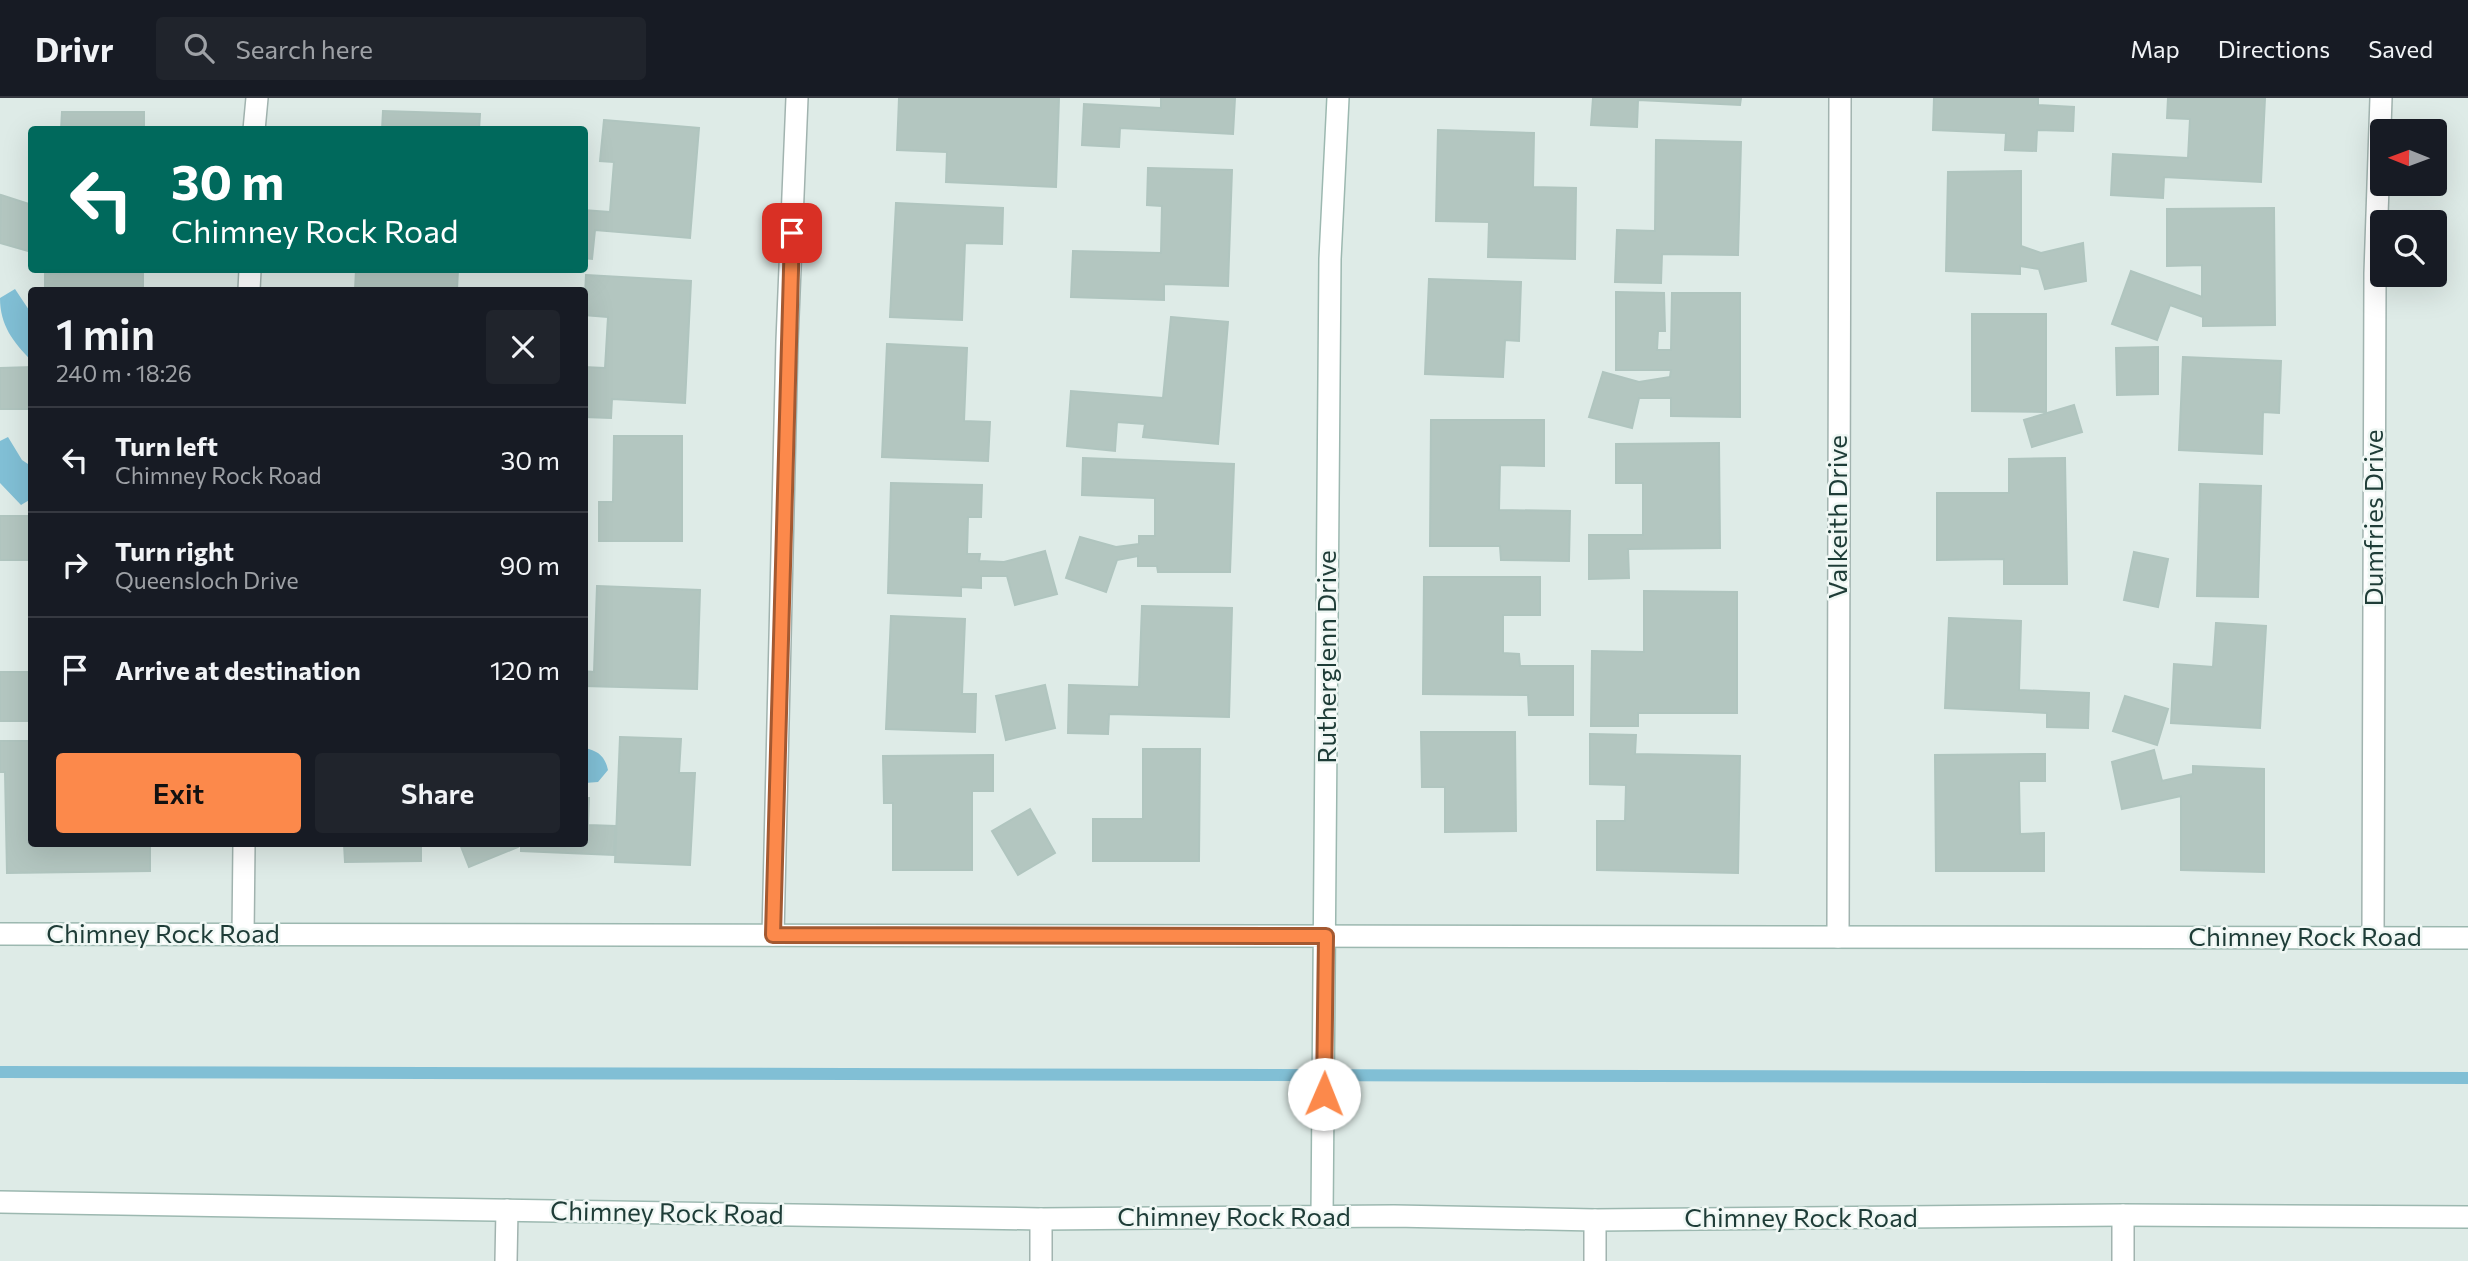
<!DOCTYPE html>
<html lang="en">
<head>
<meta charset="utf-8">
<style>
	:root { --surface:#171b24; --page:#20242c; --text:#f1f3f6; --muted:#9ea1a6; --line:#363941; --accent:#fc894b }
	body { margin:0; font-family:Commissioner,sans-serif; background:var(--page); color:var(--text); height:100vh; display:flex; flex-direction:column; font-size:26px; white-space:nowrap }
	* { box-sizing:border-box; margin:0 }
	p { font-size:23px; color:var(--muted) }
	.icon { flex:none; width:38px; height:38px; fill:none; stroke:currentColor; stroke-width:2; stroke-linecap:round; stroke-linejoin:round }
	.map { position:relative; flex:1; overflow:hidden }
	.sheet { position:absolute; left:28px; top:189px; width:560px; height:560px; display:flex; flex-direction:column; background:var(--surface); border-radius:7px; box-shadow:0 7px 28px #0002 }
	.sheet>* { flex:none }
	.hud { position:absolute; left:28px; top:28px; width:560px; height:147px; border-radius:7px; box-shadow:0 7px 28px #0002; background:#00695c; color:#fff; overflow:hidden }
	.needle { width:46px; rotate:271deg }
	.fabs { position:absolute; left:2370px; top:21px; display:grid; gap:14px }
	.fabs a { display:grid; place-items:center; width:77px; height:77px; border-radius:7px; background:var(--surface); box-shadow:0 7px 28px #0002; font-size:35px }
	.pin { position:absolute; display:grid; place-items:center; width:60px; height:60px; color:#fff; margin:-30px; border-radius:14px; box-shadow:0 4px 10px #0006 }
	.me { position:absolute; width:77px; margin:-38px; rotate:1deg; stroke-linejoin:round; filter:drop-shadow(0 0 5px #0008) }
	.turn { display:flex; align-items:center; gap:24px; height:147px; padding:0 28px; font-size:32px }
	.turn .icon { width:91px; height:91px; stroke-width:2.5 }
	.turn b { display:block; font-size:49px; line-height:60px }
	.round { display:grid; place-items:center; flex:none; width:74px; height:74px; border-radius:7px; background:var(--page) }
	.overview { display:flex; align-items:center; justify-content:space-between; height:119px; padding:0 28px }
	h1 { font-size:42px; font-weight:600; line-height:52px }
	.cta { display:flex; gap:14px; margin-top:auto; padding:14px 28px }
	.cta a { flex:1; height:80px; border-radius:7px; background:var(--accent); color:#111; font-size:28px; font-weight:600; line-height:80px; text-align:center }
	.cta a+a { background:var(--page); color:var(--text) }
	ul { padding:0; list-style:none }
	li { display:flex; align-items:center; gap:21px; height:105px; padding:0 28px; border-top:2px solid var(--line) }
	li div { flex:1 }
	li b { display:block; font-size:26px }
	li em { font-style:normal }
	header { display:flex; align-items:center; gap:42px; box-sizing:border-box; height:98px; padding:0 35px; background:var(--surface); border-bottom:2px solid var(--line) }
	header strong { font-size:33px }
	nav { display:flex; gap:38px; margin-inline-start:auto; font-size:24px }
	.search { width:490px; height:63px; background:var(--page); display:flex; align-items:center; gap:18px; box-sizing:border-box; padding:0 24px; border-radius:7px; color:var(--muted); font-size:26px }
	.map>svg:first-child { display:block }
	.water { fill:#81bfd5 }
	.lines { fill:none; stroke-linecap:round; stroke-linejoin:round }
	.stream { stroke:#81bfd5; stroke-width:12 }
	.building { fill:#b3c6c0; stroke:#b0c5bf; stroke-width:2 }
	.street-casing { stroke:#a1b3af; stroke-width:24 }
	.secondary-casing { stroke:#9cb8b0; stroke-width:24 }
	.street { stroke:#fff; stroke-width:21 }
	.secondary { stroke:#fff; stroke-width:21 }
	.route-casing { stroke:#a45931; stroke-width:18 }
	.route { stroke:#fc894b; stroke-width:12 }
	.labels { text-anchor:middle; stroke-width:5; stroke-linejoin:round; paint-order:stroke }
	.street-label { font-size:26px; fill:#1e3c37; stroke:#eff7f4 }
</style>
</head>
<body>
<header>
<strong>Drivr</strong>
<div class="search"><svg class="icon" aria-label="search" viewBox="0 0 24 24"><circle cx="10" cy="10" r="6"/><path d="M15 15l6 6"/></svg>Search here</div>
<nav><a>Map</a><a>Directions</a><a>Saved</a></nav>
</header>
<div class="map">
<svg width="2468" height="1163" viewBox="0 0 2468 1163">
	<rect width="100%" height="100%" fill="#deebe7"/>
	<path class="water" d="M 15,191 L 31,215 L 31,262 C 13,244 0,227 0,200 Z
		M 8,339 L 22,362 L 31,368 L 31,401 L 21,407 L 0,385 L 0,343 Z
		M 585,650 C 598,653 605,658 608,672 L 598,684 L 585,685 Z"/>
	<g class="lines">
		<path class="stream" d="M 0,974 L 2468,980"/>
	</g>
	<path class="building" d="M 899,0 L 1059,0 L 1056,89 L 946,84 L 947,54 L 897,52 Z
		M 1161,0 L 1235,0 L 1233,36 L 1120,30 L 1119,49 L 1082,47 L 1084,6 L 1161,10 Z
		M 1593,0 L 1741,0 L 1740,7 L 1638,2 L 1637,29 L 1591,27 Z
		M 1934,0 L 2038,0 L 2038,7 L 2074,9 L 2073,33 L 2037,32 L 2036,53 L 2005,52 L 2006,35 L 1933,32 Z
		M 2168,0 L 2265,0 L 2261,84 L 2164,79 L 2163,100 L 2111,97 L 2113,56 L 2188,60 L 2190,21 L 2167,20 Z
		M 383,13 L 480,16 L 479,32 L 382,32 Z
		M 62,14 L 144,14 L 144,32 L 61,32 Z
		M 604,22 L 699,30 L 690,140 L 595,132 L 592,161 L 584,160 L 584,112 L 610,114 L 614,64 L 600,63 Z
		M 1438,32 L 1534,35 L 1533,89 L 1576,90 L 1575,161 L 1488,159 L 1489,124 L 1436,123 Z
		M 1656,42 L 1741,44 L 1738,157 L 1662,156 L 1661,185 L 1615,184 L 1617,132 L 1655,133 Z
		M 1148,70 L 1232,72 L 1228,188 L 1164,186 L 1164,202 L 1071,199 L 1073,153 L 1161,155 L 1162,108 L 1147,107 Z
		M 2021,73 L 2021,148 L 2041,155 L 2083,145 L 2086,183 L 2045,191 L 2039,171 L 2020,168 L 2020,176 L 1946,173 L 1948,74 Z
		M 1,97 L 32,107 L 28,153 L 0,145 Z
		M 896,105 L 1003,110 L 1002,146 L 965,145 L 962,222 L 890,219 Z
		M 2274,110 L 2275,227 L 2203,228 L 2203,219 L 2170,207 L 2157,242 L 2112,226 L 2131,173 L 2202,199 L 2202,167 L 2167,168 L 2167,111 Z
		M 356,172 L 458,172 L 457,192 L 355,192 Z
		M 143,175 L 143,192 L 45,192 L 45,176 Z
		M 586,177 L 691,183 L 685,305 L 612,301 L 611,320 L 584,319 L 584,269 L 605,270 L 608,219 L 584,217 Z
		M 1429,181 L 1521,184 L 1519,243 L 1505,242 L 1503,279 L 1425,276 Z
		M 1616,194 L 1664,195 L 1665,233 L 1658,233 L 1657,252 L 1671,252 L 1672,195 L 1740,195 L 1740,319 L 1671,318 L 1671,300 L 1639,300 L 1632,330 L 1589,319 L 1603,274 L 1639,284 L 1670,279 L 1671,272 L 1616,272 Z
		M 1972,216 L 2046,216 L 2046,314 L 1972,313 Z
		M 1171,219 L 1228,224 L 1218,346 L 1143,339 L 1145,326 L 1117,324 L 1115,353 L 1067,348 L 1071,293 L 1163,300 Z
		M 887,246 L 967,250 L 964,323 L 990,324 L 988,363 L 882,359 Z
		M 2158,249 L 2158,296 L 2117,297 L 2116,250 Z
		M 2183,259 L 2281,263 L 2279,315 L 2263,314 L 2262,356 L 2179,352 Z
		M 32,269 L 29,311 L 0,311 L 0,270 Z
		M 2074,307 L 2082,334 L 2032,349 L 2024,322 Z
		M 1431,322 L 1544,322 L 1544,368 L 1500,367 L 1499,412 L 1570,413 L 1569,463 L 1501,462 L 1500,448 L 1430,448 Z
		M 614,338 L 682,338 L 682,443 L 599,443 L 599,404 L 613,404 Z
		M 1719,345 L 1720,450 L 1628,451 L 1629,480 L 1589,481 L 1589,437 L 1643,437 L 1643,385 L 1616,385 L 1616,346 Z
		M 1083,360 L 1234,366 L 1230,474 L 1158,474 L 1157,468 L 1138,468 L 1138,458 L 1117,462 L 1106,494 L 1066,480 L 1080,439 L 1116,449 L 1139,446 L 1139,438 L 1155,438 L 1155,400 L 1082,397 Z
		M 2065,360 L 2067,486 L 2004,486 L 2004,461 L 1937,462 L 1937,395 L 2009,395 L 2009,361 Z
		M 891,385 L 982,387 L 981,419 L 968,419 L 967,456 L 980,456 L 979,463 L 1004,464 L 1045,453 L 1057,496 L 1015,507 L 1007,478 L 981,478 L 981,490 L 961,489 L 961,498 L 888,495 Z
		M 2200,386 L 2261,388 L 2258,499 L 2197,498 Z
		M 0,418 L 32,418 L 32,462 L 0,462 Z
		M 2134,454 L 2168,461 L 2158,509 L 2124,502 Z
		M 1424,479 L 1540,479 L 1540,517 L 1503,517 L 1503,555 L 1519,556 L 1520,568 L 1573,568 L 1573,617 L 1529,617 L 1528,597 L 1423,596 Z
		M 597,488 L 700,492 L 697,591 L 584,588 L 584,573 L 594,574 Z
		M 1644,493 L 1737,494 L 1737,615 L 1638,615 L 1638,628 L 1591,628 L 1592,553 L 1644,554 Z
		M 1142,508 L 1232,510 L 1229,619 L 1109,616 L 1108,636 L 1068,635 L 1069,587 L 1139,589 Z
		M 891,518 L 965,521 L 962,596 L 976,596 L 975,634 L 886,631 Z
		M 1949,520 L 2021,523 L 2019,592 L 2089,595 L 2088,630 L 2047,629 L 2047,615 L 1945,610 Z
		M 2216,525 L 2266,528 L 2260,630 L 2171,625 L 2174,566 L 2213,569 Z
		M 0,574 L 32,574 L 32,623 L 0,623 Z
		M 1045,587 L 1055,630 L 1006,642 L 996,598 Z
		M 2125,598 L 2168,611 L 2157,647 L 2113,633 Z
		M 1421,634 L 1515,634 L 1516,733 L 1445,734 L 1445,689 L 1422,689 Z
		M 1590,636 L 1636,637 L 1635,656 L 1740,658 L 1738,775 L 1597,772 L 1597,723 L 1625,723 L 1626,687 L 1590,686 Z
		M 620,639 L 681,641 L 679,675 L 695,675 L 690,767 L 615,764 Z
		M 0,643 L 32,643 L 32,746 L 150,746 L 150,773 L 7,775 L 5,674 L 0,674 Z
		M 1143,651 L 1200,651 L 1199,763 L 1093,763 L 1093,721 L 1143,721 Z
		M 2154,652 L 2162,683 L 2193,676 L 2193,668 L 2264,671 L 2264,774 L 2181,772 L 2181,698 L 2122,711 L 2112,664 Z
		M 2045,656 L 2045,683 L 2019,683 L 2020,736 L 2044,735 L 2044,773 L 1936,773 L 1935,657 Z
		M 993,657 L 993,693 L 972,693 L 972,772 L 893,772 L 893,705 L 884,705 L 883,658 Z
		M 584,700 L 589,700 L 588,727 L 615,728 L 614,757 L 521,753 L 521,746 L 584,746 Z
		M 1030,711 L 1055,755 L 1018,777 L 992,733 Z
		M 344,746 L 421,746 L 421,763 L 345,764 Z
		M 460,746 L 517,746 L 518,749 L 469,769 Z"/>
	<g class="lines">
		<g class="street-casing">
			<path id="street" d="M 254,32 L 257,0
				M 249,192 L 250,172
				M 243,837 L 244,746
				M 773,837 L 787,243 L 797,0
				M 1838,839 L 1840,0
				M 2373,839 L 2375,175 L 2381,0
				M 506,1163 L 507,1112
				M 1041,1163 L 1041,1121
				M 1595,1163 L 1595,1122
				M 2123,1163 L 2123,1117"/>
		</g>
		<g class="secondary-casing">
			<path id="secondary" d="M 0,836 L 2468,840
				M 0,1104 L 1041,1121 L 1394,1118 L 1595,1122 L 2123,1117 L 2468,1119
				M 1322,1119 L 1330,161 L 1338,0"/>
		</g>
		<use href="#street" class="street"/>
		<use href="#secondary" class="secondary"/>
	</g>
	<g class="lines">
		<g class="route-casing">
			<path id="route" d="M 792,135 L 773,837 L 1326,838 L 1324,996"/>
		</g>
		<use href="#route" class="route"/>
	</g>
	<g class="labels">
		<g class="street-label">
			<text transform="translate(1838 419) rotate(-90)" y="9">Valkeith Drive</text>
			<text transform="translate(2374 420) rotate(-90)" y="9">Dumfries Drive</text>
			<text transform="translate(1327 559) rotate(-90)" y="9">Rutherglenn Drive</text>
			<text x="163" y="845">Chimney Rock Road</text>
			<text x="2305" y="848">Chimney Rock Road</text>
			<text transform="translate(667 1115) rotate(1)" y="9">Chimney Rock Road</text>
			<text x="1234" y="1128">Chimney Rock Road</text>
			<text x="1801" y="1129">Chimney Rock Road</text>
		</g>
	</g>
</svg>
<div class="fabs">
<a><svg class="needle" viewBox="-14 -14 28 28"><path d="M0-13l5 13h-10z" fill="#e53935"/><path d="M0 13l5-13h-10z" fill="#9ea1a6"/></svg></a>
<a><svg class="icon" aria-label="search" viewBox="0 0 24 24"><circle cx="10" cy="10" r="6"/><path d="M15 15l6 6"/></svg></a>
</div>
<div class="pin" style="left:792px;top:135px;background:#d93025"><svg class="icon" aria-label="arrive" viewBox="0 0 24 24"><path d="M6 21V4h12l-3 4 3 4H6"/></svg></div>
<svg class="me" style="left:1324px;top:996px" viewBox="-20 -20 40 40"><circle r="19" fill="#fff"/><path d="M0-13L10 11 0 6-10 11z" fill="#fc894b"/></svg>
<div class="hud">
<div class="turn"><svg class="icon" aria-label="left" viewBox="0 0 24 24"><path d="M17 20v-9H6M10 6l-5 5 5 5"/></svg><div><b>30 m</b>Chimney Rock Road</div></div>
</div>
<section class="sheet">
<div class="overview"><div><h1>1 min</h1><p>240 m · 18:26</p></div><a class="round"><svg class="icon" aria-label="close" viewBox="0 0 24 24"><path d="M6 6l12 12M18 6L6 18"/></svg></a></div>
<ul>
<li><svg class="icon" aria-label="left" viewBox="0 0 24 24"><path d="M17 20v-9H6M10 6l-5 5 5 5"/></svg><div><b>Turn left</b><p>Chimney Rock Road</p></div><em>30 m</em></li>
<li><svg class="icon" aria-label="right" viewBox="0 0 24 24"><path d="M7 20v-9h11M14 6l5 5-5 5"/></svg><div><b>Turn right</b><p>Queensloch Drive</p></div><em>90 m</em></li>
<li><svg class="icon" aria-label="arrive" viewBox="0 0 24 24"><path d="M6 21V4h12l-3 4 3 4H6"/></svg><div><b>Arrive at destination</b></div><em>120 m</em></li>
</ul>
<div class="cta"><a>Exit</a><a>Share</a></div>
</section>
</div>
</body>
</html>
